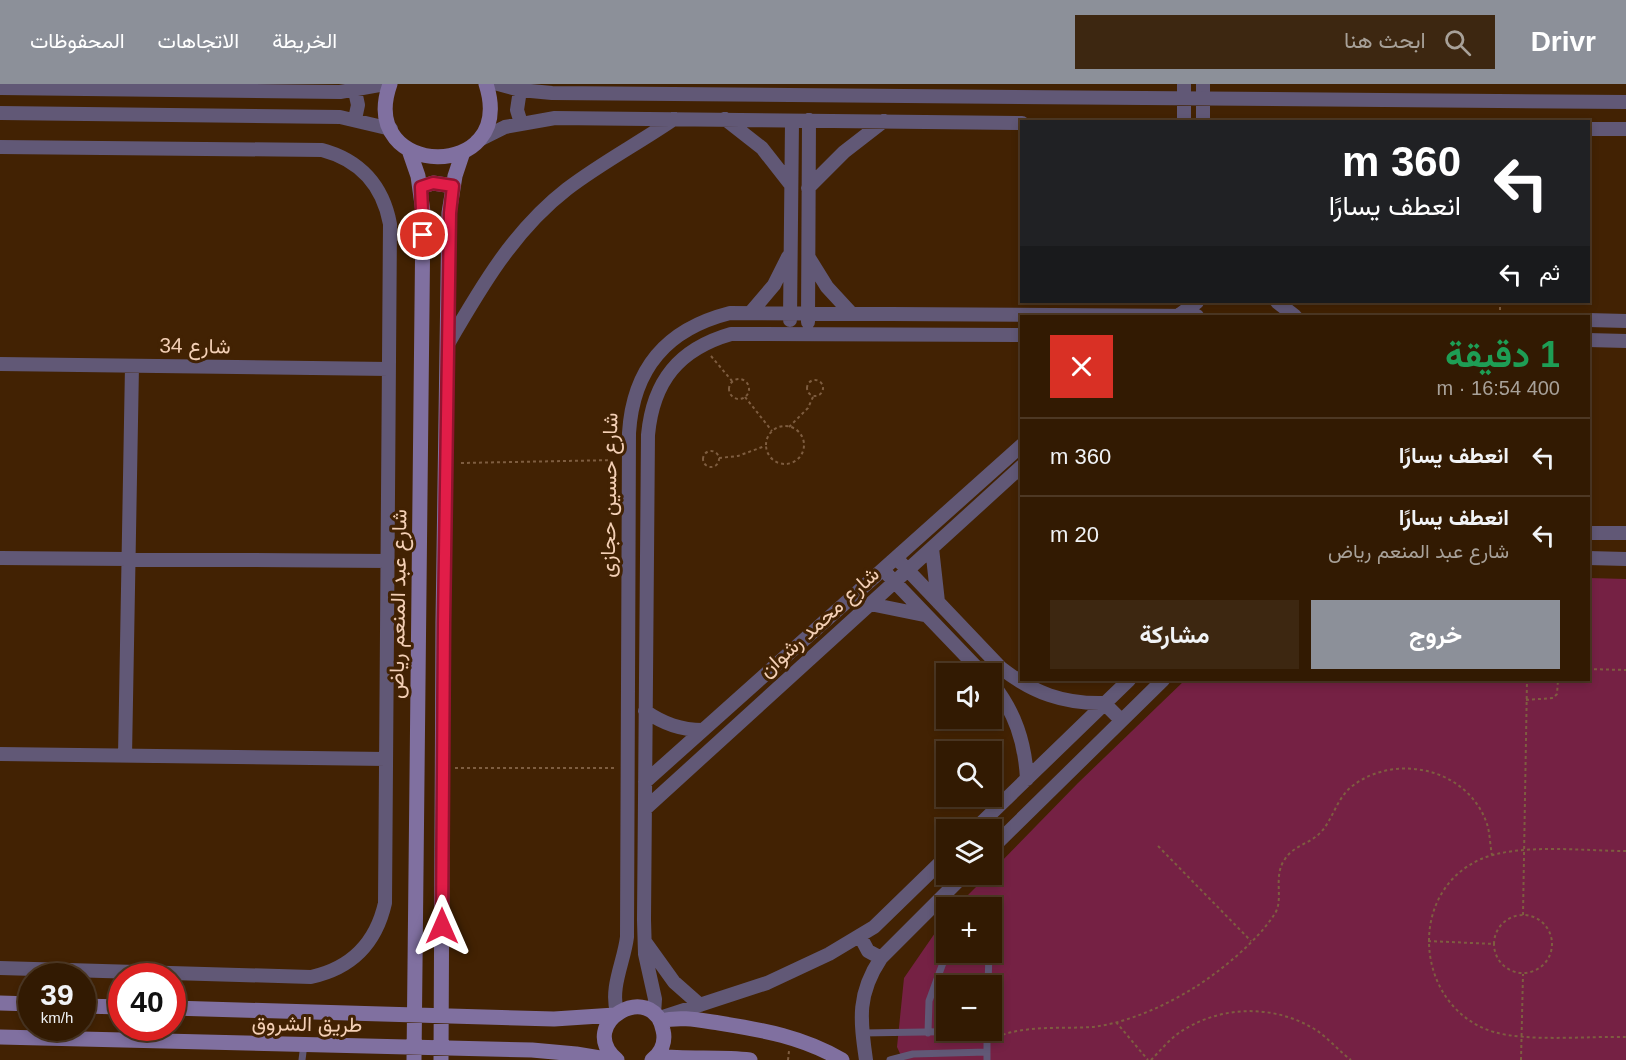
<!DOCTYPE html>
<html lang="ar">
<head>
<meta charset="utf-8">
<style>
	:root { --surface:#321a02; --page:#3d2711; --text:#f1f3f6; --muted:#a8a199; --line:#4d3824; --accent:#8c9099 }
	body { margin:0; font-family:Helvetica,Vazirmatn,sans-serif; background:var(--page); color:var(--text); direction:rtl; height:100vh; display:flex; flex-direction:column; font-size:22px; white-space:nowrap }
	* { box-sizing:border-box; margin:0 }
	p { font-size:20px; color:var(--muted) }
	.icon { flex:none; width:33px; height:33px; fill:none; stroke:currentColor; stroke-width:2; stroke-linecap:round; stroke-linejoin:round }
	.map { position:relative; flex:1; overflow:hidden; direction:ltr }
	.sheet { position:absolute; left:1020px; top:231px; width:570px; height:366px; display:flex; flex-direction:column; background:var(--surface); border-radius:0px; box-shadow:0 3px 9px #0003,0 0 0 2px var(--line); direction:rtl }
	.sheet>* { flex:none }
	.top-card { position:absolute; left:1020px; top:36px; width:570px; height:183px; border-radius:0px; box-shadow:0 3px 9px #0003,0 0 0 2px var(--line); direction:rtl; background:#202124; color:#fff; overflow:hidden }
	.buttons { position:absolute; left:936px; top:579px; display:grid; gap:12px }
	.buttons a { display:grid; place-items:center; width:66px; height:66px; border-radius:0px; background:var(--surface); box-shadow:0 3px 9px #0003,0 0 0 2px var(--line); font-size:30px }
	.speed { position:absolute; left:18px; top:879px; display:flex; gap:12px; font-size:30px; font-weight:700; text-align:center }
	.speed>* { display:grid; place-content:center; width:78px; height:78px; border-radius:50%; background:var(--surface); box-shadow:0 3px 9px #0003,0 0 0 2px var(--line); line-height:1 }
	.speed small { font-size:15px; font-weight:400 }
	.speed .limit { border:9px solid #d22; background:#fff; color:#111 }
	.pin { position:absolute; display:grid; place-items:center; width:51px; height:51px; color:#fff; margin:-26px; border:3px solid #fff; border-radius:50%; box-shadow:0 2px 6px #0007 }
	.me { position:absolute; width:66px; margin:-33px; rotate:0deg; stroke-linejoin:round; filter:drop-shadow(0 0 4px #0008) }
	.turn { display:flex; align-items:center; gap:21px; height:126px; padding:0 30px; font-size:27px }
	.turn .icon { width:78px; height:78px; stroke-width:2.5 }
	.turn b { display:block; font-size:42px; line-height:51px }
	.then { display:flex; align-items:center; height:57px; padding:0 30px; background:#0003; gap:12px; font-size:22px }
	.round { display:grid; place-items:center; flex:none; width:63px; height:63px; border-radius:0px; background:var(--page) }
	.summary { display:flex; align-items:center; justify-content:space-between; height:102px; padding:0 30px }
	h1 { font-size:36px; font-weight:700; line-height:45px; color:#1e9e55 }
	.action { display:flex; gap:12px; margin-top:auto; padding:12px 30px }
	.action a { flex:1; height:69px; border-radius:0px; background:var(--accent); color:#fff; font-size:24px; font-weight:700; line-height:69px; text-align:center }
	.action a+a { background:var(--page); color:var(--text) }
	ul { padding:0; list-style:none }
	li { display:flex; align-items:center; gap:18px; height:78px; padding:0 30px; border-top:2px solid var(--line) }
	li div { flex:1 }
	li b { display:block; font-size:22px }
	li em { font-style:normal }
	header { display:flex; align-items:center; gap:36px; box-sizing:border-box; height:84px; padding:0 30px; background:var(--accent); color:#fff }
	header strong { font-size:28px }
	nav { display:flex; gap:33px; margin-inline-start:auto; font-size:21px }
	.search { width:420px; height:54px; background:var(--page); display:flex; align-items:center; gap:15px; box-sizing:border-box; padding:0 21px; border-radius:0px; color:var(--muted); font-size:22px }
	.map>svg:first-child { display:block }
	.green { fill:#752144; fill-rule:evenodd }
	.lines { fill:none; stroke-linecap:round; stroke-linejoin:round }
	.path { stroke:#7e5d40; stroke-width:2; stroke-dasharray:3 3; stroke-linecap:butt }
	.lane { stroke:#615876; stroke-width:7 }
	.street { stroke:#615876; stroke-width:14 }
	.secondary { stroke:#8070a0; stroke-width:15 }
	.route-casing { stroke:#92132f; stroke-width:15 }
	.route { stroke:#e11d48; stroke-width:10 }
	.labels { text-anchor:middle; stroke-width:6; stroke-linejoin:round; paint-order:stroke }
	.street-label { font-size:21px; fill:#f3cfb5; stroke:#422203 }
</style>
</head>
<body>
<header>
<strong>Drivr</strong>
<div class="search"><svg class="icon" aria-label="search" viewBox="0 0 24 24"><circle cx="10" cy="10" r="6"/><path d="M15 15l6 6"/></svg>ابحث هنا</div>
<nav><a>الخريطة</a><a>الاتجاهات</a><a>المحفوظات</a></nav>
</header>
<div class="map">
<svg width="1626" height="976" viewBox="0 0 1626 976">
	<rect width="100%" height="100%" fill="#422203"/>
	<path class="green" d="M 1589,494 L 1626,495 L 1626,976 L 903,976 L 897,963 L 904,894 L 946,833 L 946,868 L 992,868 L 992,824 L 956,823 L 988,791 L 992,790 L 992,787 L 1078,699 L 1185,596 L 1588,596 ZM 946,902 L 992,902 L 992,946 L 946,946 Z"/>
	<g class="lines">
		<path class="path" d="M 1500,232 L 1500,218
			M 711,272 L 732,297
			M729 305a10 10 0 1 1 20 0a10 10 0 1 1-20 0Z
			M807 304a8 8 0 1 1 16 0a8 8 0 1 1-16 0Z
			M 745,313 L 772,347
			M766 361a19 19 0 1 1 38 0a19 19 0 1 1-38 0Z
			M 789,343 L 808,324 L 813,313
			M703 375a8 8 0 1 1 16 0a8 8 0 1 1-16 0Z
			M 719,374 L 738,372 L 765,362
			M 461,379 L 617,376
			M 1588,585 L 1626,586
			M 1526,616 L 1553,614 L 1557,610 L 1558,596
			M 455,684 L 614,684
			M 1158,762 L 1251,857
			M 1626,767 C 1584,767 1519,759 1481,775 C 1404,809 1416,925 1494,948 C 1527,958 1590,952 1626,953
			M1494 860a29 29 0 1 1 58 0a29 29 0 1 1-58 0Z
			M 1523,831 L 1527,596
			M 1428,857 L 1494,860
			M 1116,938 L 1148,976
			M 997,953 C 1025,941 1061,945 1092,943 C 1128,939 1167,921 1197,902 C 1223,885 1256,858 1274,831 C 1285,816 1272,793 1285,775 C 1294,761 1310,760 1321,748 C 1333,735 1336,716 1351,703 C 1395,668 1468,684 1487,740 C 1490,749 1490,761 1492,771
			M 788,976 L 789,967
			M 1151,976 C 1161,966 1172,952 1185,945 C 1225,921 1276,921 1316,946 C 1328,954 1339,967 1351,976
			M 1521,976 L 1523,890"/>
		<path class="lane" d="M 988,902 L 989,868
			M 862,949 L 987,947
			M 928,949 L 929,917 L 947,868
			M 302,976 L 304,960
			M 890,976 L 913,970 L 987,968
			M 987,976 L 987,946"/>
		<path class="street" d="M 498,0 L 520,6 L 552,9 L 1626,18
			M 0,4 L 340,8 L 385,0
			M 520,6 L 517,26 L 521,39
			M 355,7 L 358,21 L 355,35
			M 0,29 L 340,33 L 391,45
			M 725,35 L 762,64 L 791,101
			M 1184,38 L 1184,0
			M 1203,38 L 1203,0
			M 1588,45 L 1626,45
			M 477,57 L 505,43 L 555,34 L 1022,39
			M 0,63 L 322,66 C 360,76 383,102 390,140 L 385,819 C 376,859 352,884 311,893 L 0,884
			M 808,104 L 844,68 L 884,37
			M 809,174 L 827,203 L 851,229
			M 1277,218 L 1295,232
			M 751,228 L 774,201 L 788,173
			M 1178,232 L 1197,218
			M 790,236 L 792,37
			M 1588,236 L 1626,237
			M 808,238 L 809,36
			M 1588,256 L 1626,257
			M 448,260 C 481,203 514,146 567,105 C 601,79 639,59 674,35
			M 0,280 L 389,285
			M 1588,449 L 1626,449
			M 932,464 L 938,518
			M 0,474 L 387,477
			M 1588,474 L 1626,475
			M 901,479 L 1001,584 C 1033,609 1064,620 1104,619 L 1121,636
			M 888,491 L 983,590
			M 870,520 L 924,531
			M 992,599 C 1015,628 1025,658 1027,695
			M 645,627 C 664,640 681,646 703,646
			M 0,670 L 386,675
			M 125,672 L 132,282
			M 645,698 L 1022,361
			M 645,725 L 1022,382
			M 974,746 L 1129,596
			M 992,764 L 1163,596
			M 860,852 L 868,867 L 881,874
			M 646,859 L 674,898 L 700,921
			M 617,928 C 610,903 624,878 627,853 L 629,349 C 633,284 667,245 730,229 L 1197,232
			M 654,930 L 655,915 L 645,870 L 644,836 L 648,351 C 653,297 679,265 731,250 L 1022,251
			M 663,933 L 767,899 L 829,870 L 874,843 L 946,773
			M 866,976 C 860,935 857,910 881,874 L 965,790"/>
		<path class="secondary" d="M 390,0 C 356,95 518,99 486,0
			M 409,66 L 418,92 L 423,128 L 414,976
			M 421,103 L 433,99 L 453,102
			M 0,919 L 32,920
			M 82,922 L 122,923
			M 172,924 L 554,935 L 615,931
			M 660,937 C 680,932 699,936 719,939 C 763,946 803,953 842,976
			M 0,953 L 532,966 L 576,970 L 612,976
			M 657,972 C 688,976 719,972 750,976
			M 441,976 L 443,539 L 449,129 L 455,92 L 463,68
			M 617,976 C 574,939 653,895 663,946 C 666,958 661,969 652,976"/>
	</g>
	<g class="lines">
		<g class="route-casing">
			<path id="route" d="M 423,151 L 421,103 L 433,99 L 453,102 L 450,129 L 444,540 L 442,842"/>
		</g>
		<use href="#route" class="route"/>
	</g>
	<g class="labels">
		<g class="street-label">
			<text transform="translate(195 262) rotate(1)" y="7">شارع 34</text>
			<text transform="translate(609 411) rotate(-89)" y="7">شارع حسين حجازى</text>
			<text transform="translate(398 520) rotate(-89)" y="7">شارع عبد المنعم رياض</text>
			<text transform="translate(819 538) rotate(-42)" y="7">شارع محمد رشوان</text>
			<text transform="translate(307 940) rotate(1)" y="7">طريق الشروق</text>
		</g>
	</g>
</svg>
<div class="buttons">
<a><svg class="icon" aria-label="sound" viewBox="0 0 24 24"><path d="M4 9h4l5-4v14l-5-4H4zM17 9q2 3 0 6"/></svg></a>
<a><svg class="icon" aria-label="search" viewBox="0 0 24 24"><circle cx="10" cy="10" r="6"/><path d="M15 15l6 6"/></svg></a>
<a><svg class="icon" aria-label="layers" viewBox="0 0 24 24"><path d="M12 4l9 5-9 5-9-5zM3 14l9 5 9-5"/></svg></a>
<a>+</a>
<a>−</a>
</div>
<div class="speed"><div>39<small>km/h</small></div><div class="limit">40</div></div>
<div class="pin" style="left:423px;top:151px;background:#d93025"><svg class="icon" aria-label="arrive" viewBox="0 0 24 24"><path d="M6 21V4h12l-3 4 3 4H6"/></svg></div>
<svg class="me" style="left:442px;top:842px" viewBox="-20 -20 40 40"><path d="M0-17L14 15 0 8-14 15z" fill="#e11d48" stroke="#fff" stroke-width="4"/></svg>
<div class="top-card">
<div class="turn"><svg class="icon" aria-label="left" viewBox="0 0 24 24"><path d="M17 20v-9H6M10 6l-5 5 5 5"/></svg><div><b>360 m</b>انعطف يسارًا</div></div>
<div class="then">ثم<svg class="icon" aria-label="left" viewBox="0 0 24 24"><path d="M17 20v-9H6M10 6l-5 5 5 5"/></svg></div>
</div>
<section class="sheet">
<div class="summary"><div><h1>1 دقيقة</h1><p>400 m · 16:54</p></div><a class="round" style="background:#d93025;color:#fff"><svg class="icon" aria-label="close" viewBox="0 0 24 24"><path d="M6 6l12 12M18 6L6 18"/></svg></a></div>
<ul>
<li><svg class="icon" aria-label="left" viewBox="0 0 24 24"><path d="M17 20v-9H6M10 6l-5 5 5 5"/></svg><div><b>انعطف يسارًا</b></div><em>360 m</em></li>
<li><svg class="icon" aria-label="left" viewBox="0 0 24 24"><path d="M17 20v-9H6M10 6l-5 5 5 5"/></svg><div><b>انعطف يسارًا</b><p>شارع عبد المنعم رياض</p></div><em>20 m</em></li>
</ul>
<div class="action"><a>خروج</a><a>مشاركة</a></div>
</section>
</div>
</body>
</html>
